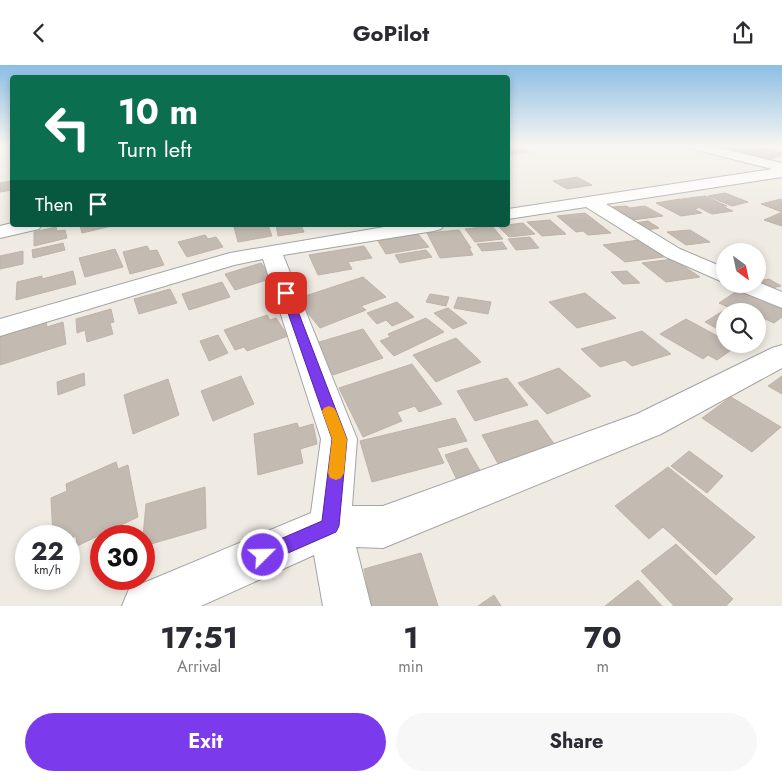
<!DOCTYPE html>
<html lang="en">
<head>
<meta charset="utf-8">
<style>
	:root { --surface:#fff; --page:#f7f7f7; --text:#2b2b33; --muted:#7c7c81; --accent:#7c3aed }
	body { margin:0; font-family:Jost,sans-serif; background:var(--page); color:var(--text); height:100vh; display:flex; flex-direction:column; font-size:19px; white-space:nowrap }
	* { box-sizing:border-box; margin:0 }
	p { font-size:16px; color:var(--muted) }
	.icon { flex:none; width:28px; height:28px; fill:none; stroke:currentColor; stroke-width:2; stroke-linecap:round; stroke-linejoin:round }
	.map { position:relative; height:541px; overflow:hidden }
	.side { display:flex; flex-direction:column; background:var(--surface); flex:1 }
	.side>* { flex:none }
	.top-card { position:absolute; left:10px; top:10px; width:500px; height:152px; border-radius:5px; box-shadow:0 2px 8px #0003; background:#0b6e4f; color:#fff; overflow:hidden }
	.needle { width:32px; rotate:147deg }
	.fabs { position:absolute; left:716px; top:178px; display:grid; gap:10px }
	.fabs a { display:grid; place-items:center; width:50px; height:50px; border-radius:50%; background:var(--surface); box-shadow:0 2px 8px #0003; font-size:25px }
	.speed { position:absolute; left:15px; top:460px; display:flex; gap:10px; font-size:25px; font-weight:700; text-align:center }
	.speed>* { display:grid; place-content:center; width:65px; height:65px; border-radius:50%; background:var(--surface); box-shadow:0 2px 8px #0003; line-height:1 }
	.speed small { font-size:12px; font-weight:400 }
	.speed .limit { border:8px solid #d22; background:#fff; color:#111 }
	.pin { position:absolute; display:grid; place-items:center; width:42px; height:42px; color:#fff; margin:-21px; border-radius:10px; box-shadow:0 2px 8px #0006 }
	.me { position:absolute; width:55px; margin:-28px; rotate:67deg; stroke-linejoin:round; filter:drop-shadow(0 0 4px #0008) }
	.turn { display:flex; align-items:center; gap:18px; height:105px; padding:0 25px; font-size:22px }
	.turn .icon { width:65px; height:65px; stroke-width:2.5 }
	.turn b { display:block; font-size:35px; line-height:42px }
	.then { display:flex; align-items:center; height:48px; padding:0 25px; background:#0003; gap:10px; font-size:19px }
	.eta { display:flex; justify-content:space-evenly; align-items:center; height:85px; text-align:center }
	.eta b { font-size:30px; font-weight:700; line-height:35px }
	.cta { display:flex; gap:10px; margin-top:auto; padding:10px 25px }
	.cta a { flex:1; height:58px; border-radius:30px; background:var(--accent); color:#fff; font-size:20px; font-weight:700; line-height:58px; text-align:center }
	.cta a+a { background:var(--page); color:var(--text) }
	header { display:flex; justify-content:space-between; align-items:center; height:65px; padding:0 25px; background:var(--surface); font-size:22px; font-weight:700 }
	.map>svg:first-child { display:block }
	.building { fill:#c3bab2; stroke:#c1b2a5 }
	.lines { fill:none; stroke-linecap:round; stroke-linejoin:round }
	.minor-casing { stroke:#a4a4a4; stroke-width:2 }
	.minor { fill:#fff; fill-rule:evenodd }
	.route { fill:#7c3aed; stroke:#51269a }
	.slow { fill:#f59e0b }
</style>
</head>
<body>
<header><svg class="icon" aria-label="back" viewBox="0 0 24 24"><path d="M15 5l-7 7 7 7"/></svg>GoPilot<svg class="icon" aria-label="share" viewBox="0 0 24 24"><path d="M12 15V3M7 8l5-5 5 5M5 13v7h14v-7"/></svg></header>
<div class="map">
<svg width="782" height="541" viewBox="0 0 782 541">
	<rect width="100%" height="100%" fill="#efebe3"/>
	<path class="building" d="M 508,81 L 515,81 L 529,87 L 508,90 Z
		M 718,81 L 756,81 L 753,81 L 782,88 L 782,90 L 770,94 Z
		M 577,112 L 592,120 L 567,124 L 553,116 Z
		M 12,116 L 12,125 L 0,127 L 0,118 Z
		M 725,128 L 748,137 L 732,141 L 708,131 Z
		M 705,131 L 727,141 L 722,141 L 733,146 L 712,149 L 682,134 Z
		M 680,134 L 698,143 L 694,144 L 702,148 L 681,151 L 656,138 Z
		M 781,134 L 782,147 L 761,139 Z
		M 626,141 L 630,143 L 645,141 L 663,151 L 632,155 L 612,142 Z
		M 585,148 L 611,168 L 588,170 L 583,166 L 576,167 L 557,151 Z
		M 780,148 L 782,148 L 782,161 L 764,155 Z
		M 550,155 L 566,169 L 542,171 L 527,157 Z
		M 648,156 L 659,163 L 641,166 L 630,159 Z
		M 523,158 L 535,169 L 509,172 L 498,161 Z
		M 80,160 L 112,160 L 112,161 L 82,168 Z
		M 244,160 L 268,160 L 272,171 L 238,177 L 234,162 Z
		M 276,160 L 301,160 L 304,167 L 278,171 Z
		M 492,161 L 503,174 L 475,177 L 465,164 Z
		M 56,162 L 57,166 L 65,165 L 67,173 L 34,181 L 34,167 Z
		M 459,165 L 471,183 L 469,183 L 473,190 L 440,193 L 427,168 Z
		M 690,165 L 710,177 L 686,180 L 667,167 Z
		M 418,169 L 429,182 L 386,189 L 378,176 Z
		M 205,170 L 208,174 L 216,172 L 223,182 L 187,192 L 178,177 Z
		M 530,172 L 539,183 L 516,185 L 508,174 Z
		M 646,174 L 671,191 L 625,197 L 603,180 Z
		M 502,177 L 507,184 L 482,186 L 477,179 Z
		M 63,178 L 65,185 L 33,193 L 32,185 Z
		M 147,181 L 150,186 L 157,185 L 164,200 L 130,209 L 123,187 Z
		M 364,181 L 372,193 L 348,197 L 352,204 L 318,210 L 309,190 Z
		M 115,184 L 123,202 L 85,212 L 79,193 Z
		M 426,185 L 432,192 L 400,198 L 395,190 Z
		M 23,186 L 23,199 L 0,204 L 0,191 Z
		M 673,194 L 700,212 L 666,217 L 642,198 Z
		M 261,198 L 273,213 L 235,225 L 225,209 Z
		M 73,206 L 76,219 L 16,235 L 17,217 L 42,211 L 42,214 Z
		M 627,206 L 640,218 L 623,219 L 611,207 Z
		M 363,212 L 386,232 L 361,241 L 366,245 L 320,263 L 296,234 Z
		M 769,214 L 781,221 L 767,224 L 758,218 L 758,216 Z
		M 222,217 L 230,232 L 189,245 L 182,229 Z
		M 743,222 L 782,239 L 782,252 L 774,258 L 763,253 L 759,257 L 758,256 L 758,246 L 737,246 L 719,238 Z
		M 170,224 L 177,238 L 139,249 L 134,234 Z
		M 585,228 L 616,253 L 577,263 L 549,237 Z
		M 430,229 L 449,232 L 446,241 L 426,237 Z
		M 458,232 L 491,237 L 488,249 L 454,243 Z
		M 397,237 L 414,252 L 392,261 L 386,255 L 377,259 L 367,248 Z
		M 448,243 L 467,258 L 453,264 L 434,248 Z
		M 111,244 L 114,257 L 110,258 L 113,269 L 87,277 L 85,265 L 77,268 L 76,254 Z
		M 723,246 L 725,247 L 725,268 L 705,257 Z
		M 267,250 L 270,255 L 276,253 L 288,271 L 247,286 L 244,282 L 235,285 L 224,265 Z
		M 426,253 L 444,267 L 394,291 L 380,276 L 390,272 L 388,269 Z
		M 686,254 L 725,275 L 725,279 L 732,279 L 737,281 L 717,295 L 708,290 L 703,294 L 660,269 Z
		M 46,257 L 47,262 L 63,257 L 66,279 L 0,300 L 0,270 Z
		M 363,264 L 383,293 L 333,310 L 316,278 Z
		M 642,266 L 671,289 L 632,301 L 625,295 L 600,302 L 581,284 Z
		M 218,270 L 228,288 L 209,296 L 200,276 Z
		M 456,273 L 481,297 L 436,317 L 413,290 Z
		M 412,299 L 442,339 L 419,347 L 415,341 L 397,347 L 402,356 L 363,372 L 339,323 Z
		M 559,303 L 591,331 L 547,349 L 518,318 Z
		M 84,308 L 85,320 L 58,330 L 57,317 Z
		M 241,311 L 254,339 L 213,356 L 201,326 Z
		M 782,311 L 782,329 L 768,321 Z
		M 507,313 L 528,340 L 475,356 L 457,326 Z
		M 168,314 L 179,350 L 133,369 L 124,330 Z
		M 731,332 L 781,362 L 752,387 L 702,353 Z
		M 455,353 L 467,376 L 437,383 L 444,398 L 372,417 L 360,376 Z
		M 537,355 L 560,387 L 501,404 L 482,370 Z
		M 297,358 L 299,363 L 313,359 L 317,379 L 300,384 L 303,398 L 258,410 L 254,369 Z
		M 467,383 L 482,409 L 458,417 L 445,390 Z
		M 689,386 L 723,411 L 707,428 L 671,401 Z
		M 116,397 L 118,404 L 128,400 L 138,452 L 77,481 L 76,471 L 69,474 L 69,471 L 53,471 L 51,433 L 67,426 L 66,419 Z
		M 668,402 L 755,472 L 716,510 L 663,462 L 649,474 L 615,441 Z
		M 205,422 L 206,463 L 144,481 L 143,471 L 146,439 Z
		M 676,479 L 733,534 L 726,541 L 674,541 L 641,506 Z
		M 421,488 L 438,541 L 371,541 L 364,504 Z
		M 638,515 L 662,541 L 605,541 Z
		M 494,530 L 501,541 L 478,541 Z"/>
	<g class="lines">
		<g class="minor-casing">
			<path id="minor" d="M 692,81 L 712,81 L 782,98 L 782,112 L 606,139 L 680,184 L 725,203 L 725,218 L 666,192 L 586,142 L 508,154 L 508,144 L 772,104 L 693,84 Z
				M 12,158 L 12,160 L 42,160 L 39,164 L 0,173 L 0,161 Z
				M 396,160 L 444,160 L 441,164 L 434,166 L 283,190 L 357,374 L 352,441 L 383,441 L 637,349 L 772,283 L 782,280 L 782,303 L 661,369 L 383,483 L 356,482 L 371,541 L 323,541 L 314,490 L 201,541 L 122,541 L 129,524 L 311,448 L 321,374 L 263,194 L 234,200 L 0,271 L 0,254 L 230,188 Z
				M 758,217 L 782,227 L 782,243 L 735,224 L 731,219 L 758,219 Z"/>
		</g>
		<use href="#minor" class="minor"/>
	</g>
	<linearGradient id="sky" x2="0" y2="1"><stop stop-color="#8cbee4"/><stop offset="0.52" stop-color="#f8f6f2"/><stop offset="1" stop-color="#f8f6f2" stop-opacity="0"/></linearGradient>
	<rect width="782" height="156" fill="url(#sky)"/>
	<path class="route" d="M 286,225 L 291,228 L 347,374 L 339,461 L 336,467 L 263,499 L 257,496 L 254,490 L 257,484 L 322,456 L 332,374 L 281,228 Z"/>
	<path class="slow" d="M 329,341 L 334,343 L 336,346 L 347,374 L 344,408 L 341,413 L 336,415 L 330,413 L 328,408 L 332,374 L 322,346 L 324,343 Z"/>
</svg>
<div class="fabs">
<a><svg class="needle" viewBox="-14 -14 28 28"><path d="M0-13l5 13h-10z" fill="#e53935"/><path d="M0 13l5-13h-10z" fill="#7c7c81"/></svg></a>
<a><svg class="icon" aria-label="search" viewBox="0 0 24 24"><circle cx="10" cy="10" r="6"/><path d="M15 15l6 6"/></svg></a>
</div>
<div class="speed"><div>22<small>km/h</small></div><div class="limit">30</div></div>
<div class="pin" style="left:286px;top:228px;background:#d93025"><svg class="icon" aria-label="arrive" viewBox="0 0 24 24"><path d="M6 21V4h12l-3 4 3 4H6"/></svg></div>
<svg class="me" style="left:263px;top:490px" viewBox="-20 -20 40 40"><circle r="17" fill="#7c3aed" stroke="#fff" stroke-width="3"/><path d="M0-11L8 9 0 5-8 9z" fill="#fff"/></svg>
<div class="top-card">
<div class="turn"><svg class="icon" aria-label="left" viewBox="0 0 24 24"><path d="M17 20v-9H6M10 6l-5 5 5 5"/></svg><div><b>10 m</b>Turn left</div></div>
<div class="then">Then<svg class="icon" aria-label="arrive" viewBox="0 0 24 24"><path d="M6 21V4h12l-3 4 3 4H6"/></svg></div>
</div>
</div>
<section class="side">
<div class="eta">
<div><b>17:51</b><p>Arrival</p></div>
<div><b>1</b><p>min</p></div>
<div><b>70</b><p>m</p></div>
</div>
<div class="cta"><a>Exit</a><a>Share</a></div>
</section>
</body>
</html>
